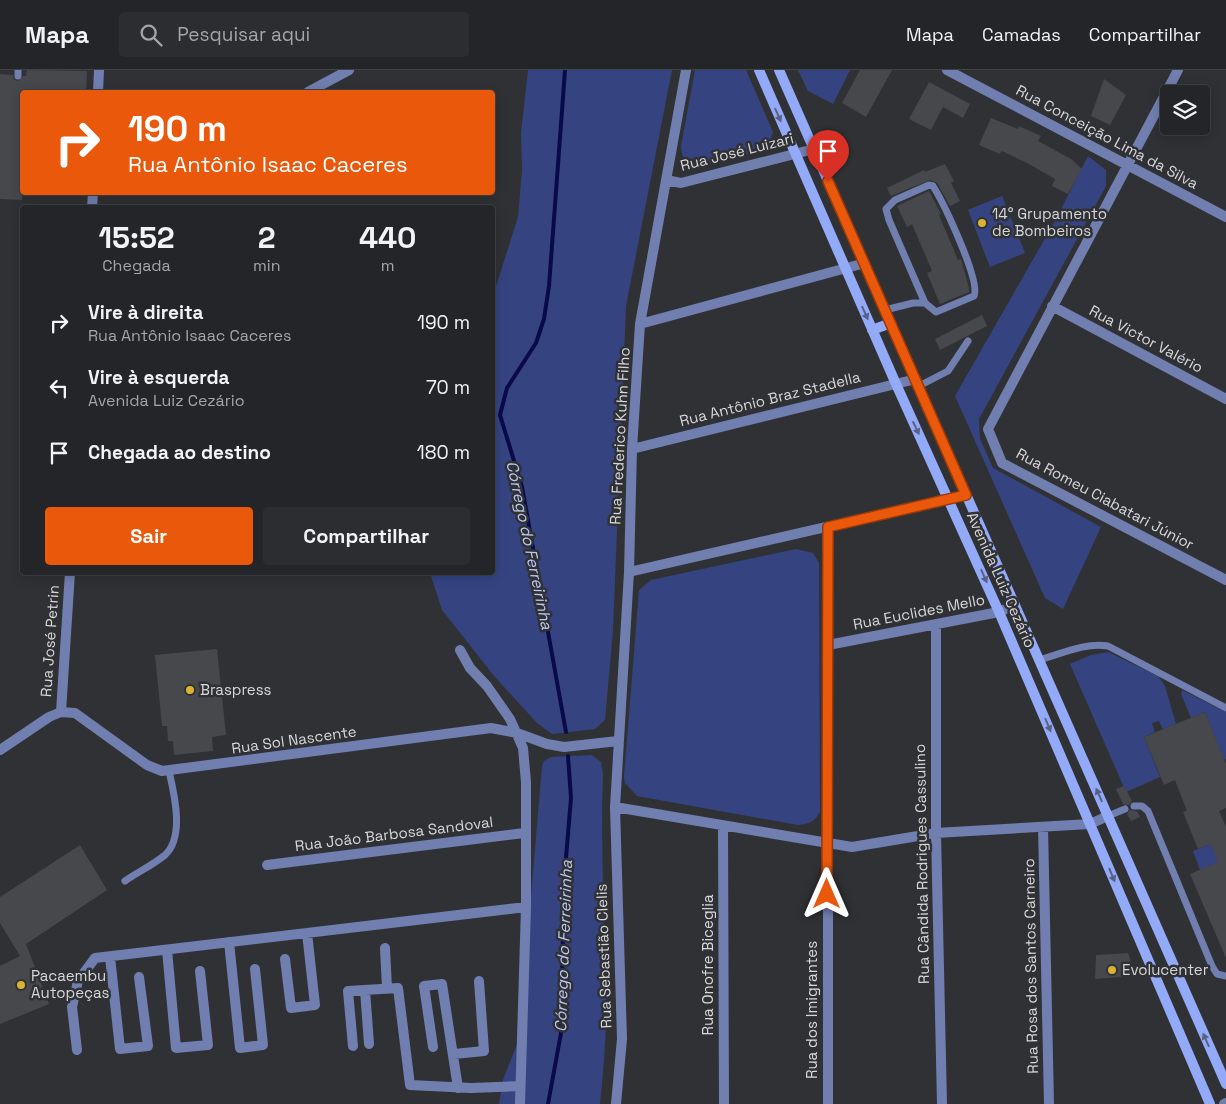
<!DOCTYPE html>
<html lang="pt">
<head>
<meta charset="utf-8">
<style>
	:root { --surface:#242528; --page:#2c2d30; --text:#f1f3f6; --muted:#a3a5a8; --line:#414245; --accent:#ea580c }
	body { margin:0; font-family:"Space Grotesk",sans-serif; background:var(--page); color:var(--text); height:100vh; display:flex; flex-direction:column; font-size:19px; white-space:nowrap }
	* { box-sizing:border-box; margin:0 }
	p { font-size:16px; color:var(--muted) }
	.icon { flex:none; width:28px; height:28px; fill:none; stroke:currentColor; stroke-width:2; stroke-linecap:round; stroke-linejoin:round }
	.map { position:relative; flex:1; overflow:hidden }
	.panel { position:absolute; left:20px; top:135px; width:475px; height:370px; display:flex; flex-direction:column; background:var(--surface); border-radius:5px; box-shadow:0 2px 12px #0003,0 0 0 1px var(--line) }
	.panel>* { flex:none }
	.hud { position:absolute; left:20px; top:20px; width:475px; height:105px; border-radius:5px; box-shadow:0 2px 12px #0003,0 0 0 1px var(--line); background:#ea580c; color:#fff; overflow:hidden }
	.controls { position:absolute; left:1160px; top:15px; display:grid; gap:10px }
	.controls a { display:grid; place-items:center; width:50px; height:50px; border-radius:5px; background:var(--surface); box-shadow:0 2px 12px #0003,0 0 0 1px var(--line); font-size:25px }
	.pin { position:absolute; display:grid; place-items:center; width:42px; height:42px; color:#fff; margin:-51px -21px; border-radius:50% 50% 50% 0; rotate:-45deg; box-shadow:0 0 5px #0007 }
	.pin .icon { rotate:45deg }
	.me { position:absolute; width:55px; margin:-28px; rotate:0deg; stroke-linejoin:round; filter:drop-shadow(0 0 4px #0008) }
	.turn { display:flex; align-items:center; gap:18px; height:105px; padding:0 25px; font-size:22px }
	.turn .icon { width:65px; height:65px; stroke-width:2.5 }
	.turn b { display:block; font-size:35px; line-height:42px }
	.eta { display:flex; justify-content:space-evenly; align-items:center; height:85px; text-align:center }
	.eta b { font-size:30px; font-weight:600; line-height:35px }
	.cta { display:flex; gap:10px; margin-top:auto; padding:10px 25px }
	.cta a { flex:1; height:58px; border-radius:5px; background:var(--accent); color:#fff; font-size:20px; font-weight:600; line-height:58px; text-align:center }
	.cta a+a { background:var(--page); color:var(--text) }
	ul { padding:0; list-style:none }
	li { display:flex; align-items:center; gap:15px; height:65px; padding:0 25px }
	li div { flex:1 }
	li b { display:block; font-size:19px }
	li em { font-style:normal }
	header { display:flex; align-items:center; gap:30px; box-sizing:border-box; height:70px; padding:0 25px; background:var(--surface); border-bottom:1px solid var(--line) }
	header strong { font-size:24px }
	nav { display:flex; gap:28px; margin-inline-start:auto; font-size:18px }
	.search { width:350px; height:45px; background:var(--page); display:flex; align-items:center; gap:12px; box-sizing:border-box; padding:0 18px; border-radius:5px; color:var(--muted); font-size:19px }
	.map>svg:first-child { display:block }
	.green { fill:#354481 }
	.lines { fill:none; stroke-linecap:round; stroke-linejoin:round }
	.stream { stroke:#0a0a49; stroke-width:4 }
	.building { fill:#46484b }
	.lane { stroke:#707fb0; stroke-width:7 }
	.street { stroke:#707fb0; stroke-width:10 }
	.secondary { stroke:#93aaf8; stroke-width:10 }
	.oneway { fill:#586183 }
	.route-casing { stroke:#983908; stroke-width:12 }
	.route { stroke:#ea580c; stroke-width:9 }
	.poi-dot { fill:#dab333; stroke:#303135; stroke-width:2 }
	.labels { text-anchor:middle; stroke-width:5; stroke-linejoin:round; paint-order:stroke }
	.street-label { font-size:15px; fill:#d7d7d9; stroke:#303135 }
	.poi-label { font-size:15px; fill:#d7d7d9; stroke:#303135; text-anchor:start }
	.water-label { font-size:16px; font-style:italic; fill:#bac7ee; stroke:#303135 }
</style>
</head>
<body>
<header>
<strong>Mapa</strong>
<div class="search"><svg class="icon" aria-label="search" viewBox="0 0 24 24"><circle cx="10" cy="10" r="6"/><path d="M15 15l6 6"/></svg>Pesquisar aqui</div>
<nav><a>Mapa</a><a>Camadas</a><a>Compartilhar</a></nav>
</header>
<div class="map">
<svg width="1226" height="1034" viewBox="0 0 1226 1034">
	<rect width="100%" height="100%" fill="#303135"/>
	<path class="green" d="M 528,0 L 672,0 L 626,236 L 613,560 L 605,650 L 595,659 L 552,664 L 537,653 L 495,607 L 442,540 L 430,503 L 492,502 L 493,226 L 518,147 L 522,100 L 521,63 Z
		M 695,0 L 746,0 L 773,62 L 767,79 L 695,99 C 684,95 682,87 681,76 Z
		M 798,0 L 850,0 L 833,34 L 808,21 Z
		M 1088,86 L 1106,100 L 1106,116 L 979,349 L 980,369 L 993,398 L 1101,457 L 1063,539 L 1045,528 L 955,326 L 1055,151 Z
		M 1002,126 L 1025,183 L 990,197 L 968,140 Z
		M 796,479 L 813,483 L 819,493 L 820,742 C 814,752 809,754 798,755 L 637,726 L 625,713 L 624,707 L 639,520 L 651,510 Z
		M 1108,582 L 1158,606 L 1165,616 L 1176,654 L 1163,659 L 1159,651 L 1152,653 L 1155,662 L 1144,667 L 1160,707 L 1126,722 L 1070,594 L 1091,585 Z
		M 1182,620 L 1226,642 L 1226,689 L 1224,690 L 1205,642 L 1191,648 L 1181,624 Z
		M 592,685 L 601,692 L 603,704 C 600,776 605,848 606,920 C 607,958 604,996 600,1034 L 499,1034 L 503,1010 L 519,969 L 542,696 L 544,691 L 551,687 Z
		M 1211,774 L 1226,789 L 1200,800 L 1193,781 Z"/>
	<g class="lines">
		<path class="stream" d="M 565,0 L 549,216 L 544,249 L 536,273 L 507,318 L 500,345 L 522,417 L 566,662
			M 548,1034 L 561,963 L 559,940 L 562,919 L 564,812 L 571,728 L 568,686"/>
	</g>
	<path class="building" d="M 27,0 L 87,1 L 86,22 L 22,22 L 22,130 L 0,129 L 0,4 L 13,5 L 14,9 L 18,11 L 23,6 L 26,6 Z
		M 860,0 L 892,0 L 866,47 L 842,33 Z
		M 1104,9 L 1126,25 L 1110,55 L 1091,46 Z
		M 929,12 L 970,34 L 963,48 L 943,37 L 931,60 L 909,49 Z
		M 991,48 L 1018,59 L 1019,56 L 1041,66 L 1038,71 L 1071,89 L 1082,99 L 1068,124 L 1052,116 L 1055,109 L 1027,93 L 1002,81 L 1000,84 L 979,75 Z
		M 945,94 L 954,111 L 951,113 L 960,131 L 950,136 L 937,113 L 930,110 L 891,126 L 887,118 L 924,100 L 925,102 Z
		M 929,121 L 941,144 L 939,145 L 958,190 L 961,189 L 969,218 L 969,222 L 940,234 L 927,203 L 932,201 L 912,154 L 907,157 L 897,136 Z
		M 982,245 L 987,256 L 940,280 L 935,269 Z
		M 217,579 L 226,665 L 212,667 L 213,681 L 174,685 L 173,671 L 168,671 L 167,656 L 162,656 L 155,585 Z
		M 1205,642 L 1226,694 L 1226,738 L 1219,741 L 1226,757 L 1226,888 L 1190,804 L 1218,792 L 1211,774 L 1198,779 L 1183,742 L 1187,741 L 1175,710 L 1164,715 L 1144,667 Z
		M 1124,716 L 1132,731 L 1129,735 L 1123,734 L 1116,719 Z
		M 1130,740 L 1137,741 L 1140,747 L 1131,751 L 1127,744 Z
		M 80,775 L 107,820 L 26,874 L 49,934 L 0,954 L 0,896 L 20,886 L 0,853 L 0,827 Z
		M 1128,883 L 1131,892 L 1127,894 L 1131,906 L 1095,909 L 1096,885 Z"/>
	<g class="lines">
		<path class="lane" d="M 18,6 L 18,0
			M 885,240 L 913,233 L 925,233 L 936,242 L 974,226 C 981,211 943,132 933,116 L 929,115 L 895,130 L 886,139 L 889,150 L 925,233
			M 919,316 L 948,301 L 968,271
			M 1039,590 C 1061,584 1085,572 1108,576 L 1226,638
			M 1134,736 L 1142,736 L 1148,741 L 1212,896 L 1217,904 L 1226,906
			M 1108,746 L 1125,739
			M 125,811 C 138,802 153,795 165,785 C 185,767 174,723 169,701"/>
		<path class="street" d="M 947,0 L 1226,147
			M 1178,0 L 988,359 L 1002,393 L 1226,510
			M 98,22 L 99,0
			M 308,22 L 349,0
			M 666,110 L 681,113 L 814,79
			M 92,138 L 93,122
			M 1052,236 L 1226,329
			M 640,254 L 865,193
			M 632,379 L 916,309
			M 629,502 L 966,425
			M 936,554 L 936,763 L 942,1034
			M 828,575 L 999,542 L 1015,535
			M 460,580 L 470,598 L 487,616 L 510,649 L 523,678 L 526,712 L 526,837 L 520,1034
			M 61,642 L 70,502
			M 0,680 L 49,647 L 61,642 L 75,643 L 147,695 L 162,701 L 491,658 L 517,663 L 547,674 L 564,677 L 618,671
			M 615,737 L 852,777 L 936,763 L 1090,754 L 1108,746
			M 723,756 L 724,1034
			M 1043,757 L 1049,1034
			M 267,795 L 524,763
			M 229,872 L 240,978 L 263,975 L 255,899
			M 385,878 L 387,918
			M 167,880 L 176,978 L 208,975 L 200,901
			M 110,887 L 120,979 L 148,976 L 139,907
			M 285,889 L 291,938 L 315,935 L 307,863
			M 365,920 L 369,974
			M 353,976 L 348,921 L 398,918 L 410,1015 L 471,1018 L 520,1016
			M 433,977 L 424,916 L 442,914 L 458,1018
			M 77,980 L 72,937 L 78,911 L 95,888 L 526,837
			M 454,984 L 484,981 L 479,911
			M 616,1034 L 622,969 L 615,737 L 629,502 L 632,379 L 640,254 L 686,0
			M 828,1034 L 828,457
			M 1224,1034 L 1226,1033"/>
		<path class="secondary" d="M 759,0 L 896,314 L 999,542 L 1210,1034
			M 779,0 L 1226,1014
			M 872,260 L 891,253"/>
	</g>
	<defs><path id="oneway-solid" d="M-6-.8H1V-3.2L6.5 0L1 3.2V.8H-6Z" transform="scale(1.25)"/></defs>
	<g class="oneway">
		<use href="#oneway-solid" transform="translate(778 45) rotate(66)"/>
		<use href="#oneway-solid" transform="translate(865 243) rotate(66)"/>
		<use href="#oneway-solid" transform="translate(916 358) rotate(65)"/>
		<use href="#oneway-solid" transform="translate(984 506) rotate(66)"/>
		<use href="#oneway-solid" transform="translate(1048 655) rotate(67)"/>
		<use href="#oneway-solid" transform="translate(1099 725) rotate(-114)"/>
		<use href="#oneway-solid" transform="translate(1112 805) rotate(67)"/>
		<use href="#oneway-solid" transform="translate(1206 970) rotate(-114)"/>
	</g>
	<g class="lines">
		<g class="route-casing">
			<path id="route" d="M 827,824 L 828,457 L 966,425 L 828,111"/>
		</g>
		<use href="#route" class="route"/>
	</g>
	<g class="poi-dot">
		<circle cx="982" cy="153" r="5"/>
		<circle cx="190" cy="620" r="5"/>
		<circle cx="1112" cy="900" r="5"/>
		<circle cx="21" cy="915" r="5"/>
	</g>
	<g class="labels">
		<g class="street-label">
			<text transform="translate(1107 67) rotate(28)" y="5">Rua Conceição Lima da Silva</text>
			<text transform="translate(737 82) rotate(-14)" y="5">Rua José Luizari</text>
			<text transform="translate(1146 269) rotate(28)" y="5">Rua Victor Valério</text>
			<text transform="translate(770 329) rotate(-14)" y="5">Rua Antônio Braz Stadella</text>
			<text transform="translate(620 366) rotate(-87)" y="5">Rua Frederico Kuhn Filho</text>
			<text transform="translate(1105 429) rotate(28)" y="5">Rua Romeu Ciabatari Júnior</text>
			<text transform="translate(1001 510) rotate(66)" y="5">Avenida Luiz Cezário</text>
			<text transform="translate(919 542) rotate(-11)" y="5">Rua Euclides Mello</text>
			<text transform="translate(50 571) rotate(-86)" y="5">Rua José Petrin</text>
			<text transform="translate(294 670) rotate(-8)" y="5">Rua Sol Nascente</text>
			<text transform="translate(394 764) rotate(-7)" y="5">Rua João Barbosa Sandoval</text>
			<text transform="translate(922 794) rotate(-91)" y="5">Rua Cândida Rodrigues Cassulino</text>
			<text transform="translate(604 886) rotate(-92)" y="5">Rua Sebastião Clelis</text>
			<text transform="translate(708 895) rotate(-90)" y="5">Rua Onofre Biceglia</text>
			<text transform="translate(1031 896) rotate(-91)" y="5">Rua Rosa dos Santos Carneiro</text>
			<text transform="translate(812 940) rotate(-90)" y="5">Rua dos Imigrantes</text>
		</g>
		<g class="poi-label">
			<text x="992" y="149">14° Grupamento<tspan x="992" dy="17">de Bombeiros</tspan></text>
			<text x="200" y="625">Braspress</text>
			<text x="1122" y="905">Evolucenter</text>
			<text x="31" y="911">Pacaembu<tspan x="31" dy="17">Autopeças</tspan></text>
		</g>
		<g class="water-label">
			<text transform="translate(530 475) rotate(78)" y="6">Córrego do Ferreirinha</text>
			<text transform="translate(563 876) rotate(-88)" y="6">Córrego do Ferreirinha</text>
		</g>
	</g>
</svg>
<div class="controls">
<a><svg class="icon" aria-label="layers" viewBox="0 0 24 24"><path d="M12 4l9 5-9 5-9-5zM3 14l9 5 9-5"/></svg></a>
</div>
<div class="pin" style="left:828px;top:111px;background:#d93025"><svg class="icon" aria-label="arrive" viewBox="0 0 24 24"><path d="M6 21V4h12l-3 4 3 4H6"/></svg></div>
<svg class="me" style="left:827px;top:824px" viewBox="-20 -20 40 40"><path d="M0-17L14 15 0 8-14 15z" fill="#ea580c" stroke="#fff" stroke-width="4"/></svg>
<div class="hud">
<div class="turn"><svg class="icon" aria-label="right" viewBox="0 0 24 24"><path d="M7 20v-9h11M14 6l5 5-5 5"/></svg><div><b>190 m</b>Rua Antônio Isaac Caceres</div></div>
</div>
<section class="panel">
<div class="eta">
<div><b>15:52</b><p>Chegada</p></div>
<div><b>2</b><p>min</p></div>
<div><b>440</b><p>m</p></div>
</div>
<ul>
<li><svg class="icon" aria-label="right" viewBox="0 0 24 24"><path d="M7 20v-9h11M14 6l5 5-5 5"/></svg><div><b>Vire à direita</b><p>Rua Antônio Isaac Caceres</p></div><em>190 m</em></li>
<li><svg class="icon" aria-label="left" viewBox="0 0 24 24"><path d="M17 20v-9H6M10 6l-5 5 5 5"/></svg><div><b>Vire à esquerda</b><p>Avenida Luiz Cezário</p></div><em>70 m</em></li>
<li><svg class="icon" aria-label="arrive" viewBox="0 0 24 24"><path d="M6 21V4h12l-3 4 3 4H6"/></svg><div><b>Chegada ao destino</b></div><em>180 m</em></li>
</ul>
<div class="cta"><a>Sair</a><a>Compartilhar</a></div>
</section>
</div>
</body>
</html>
